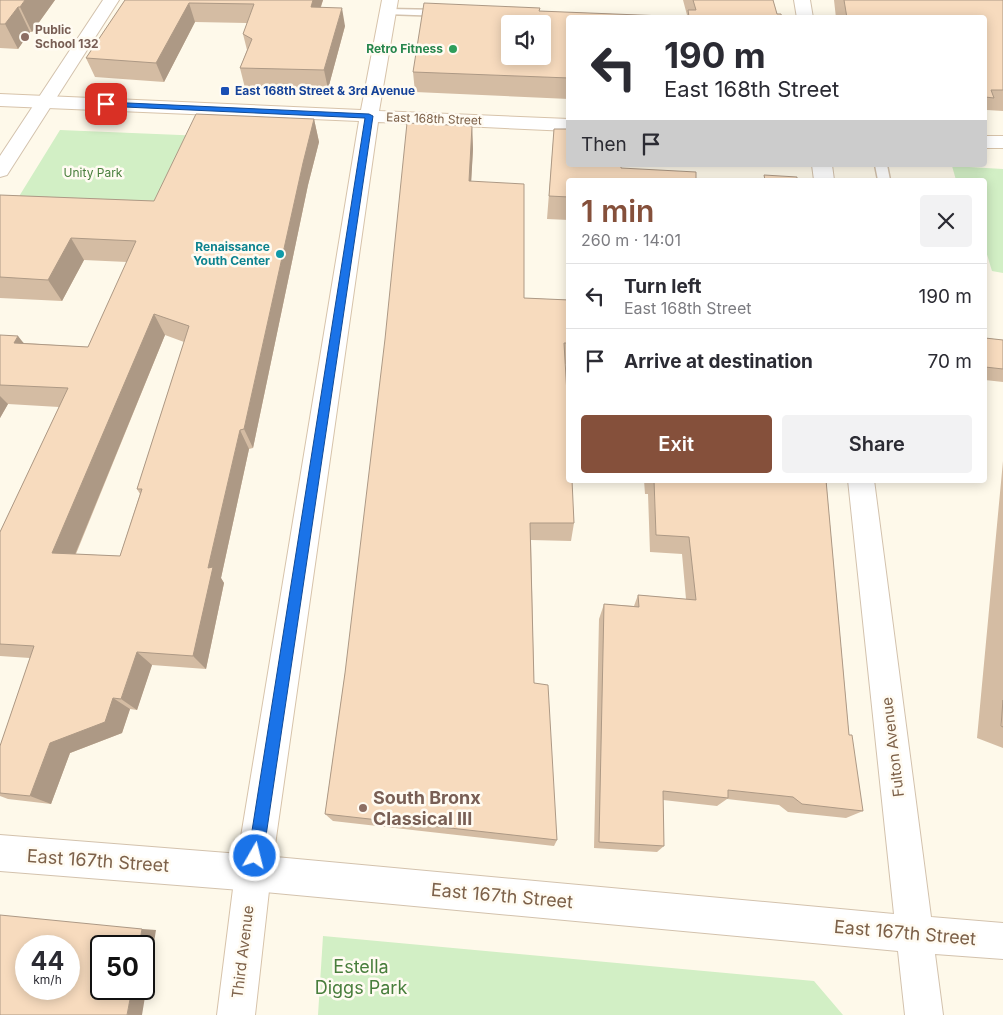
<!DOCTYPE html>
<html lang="en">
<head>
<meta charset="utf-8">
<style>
	:root { --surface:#fff; --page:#f2f2f3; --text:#2b2b33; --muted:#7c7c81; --line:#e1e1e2; --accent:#85503b }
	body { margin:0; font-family:Inter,sans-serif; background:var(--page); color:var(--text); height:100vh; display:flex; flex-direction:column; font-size:19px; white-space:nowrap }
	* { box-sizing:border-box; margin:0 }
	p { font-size:16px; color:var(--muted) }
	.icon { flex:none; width:28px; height:28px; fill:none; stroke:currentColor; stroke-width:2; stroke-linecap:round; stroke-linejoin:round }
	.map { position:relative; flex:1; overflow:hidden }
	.details { position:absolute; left:566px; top:178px; width:421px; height:305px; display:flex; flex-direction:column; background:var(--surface); border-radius:5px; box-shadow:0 2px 12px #0003 }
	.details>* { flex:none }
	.banner { position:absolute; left:566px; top:15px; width:421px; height:152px; border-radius:5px; box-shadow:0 2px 12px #0003; background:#fff; color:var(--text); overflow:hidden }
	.fabs { position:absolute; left:501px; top:15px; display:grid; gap:10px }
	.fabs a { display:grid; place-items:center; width:50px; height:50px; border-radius:5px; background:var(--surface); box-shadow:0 2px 12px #0003; font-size:25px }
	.speed { position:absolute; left:15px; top:935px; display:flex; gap:10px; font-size:25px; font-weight:700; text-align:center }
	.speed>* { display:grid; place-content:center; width:65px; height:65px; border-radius:50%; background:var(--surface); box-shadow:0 2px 12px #0003; line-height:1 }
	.speed small { font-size:12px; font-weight:400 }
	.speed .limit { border:2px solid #111; border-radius:8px; background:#fff; color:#111 }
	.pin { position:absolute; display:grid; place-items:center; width:42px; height:42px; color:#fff; margin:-21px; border-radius:10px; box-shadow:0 2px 8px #0006 }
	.me { position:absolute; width:55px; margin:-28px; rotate:8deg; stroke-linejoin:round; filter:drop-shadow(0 0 4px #0008) }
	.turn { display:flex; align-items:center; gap:18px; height:105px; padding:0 15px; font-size:22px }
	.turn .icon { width:65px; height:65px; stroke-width:2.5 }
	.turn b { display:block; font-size:35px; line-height:42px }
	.then { display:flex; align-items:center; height:48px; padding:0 15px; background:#0003; gap:10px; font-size:19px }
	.round { display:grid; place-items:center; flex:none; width:52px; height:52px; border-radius:5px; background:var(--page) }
	.headline { display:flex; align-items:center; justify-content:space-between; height:85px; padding:0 15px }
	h1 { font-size:30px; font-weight:600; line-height:38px; color:var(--accent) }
	.action { display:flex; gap:10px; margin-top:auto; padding:10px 15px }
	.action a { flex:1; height:58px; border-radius:5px; background:var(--accent); color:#fff; font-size:20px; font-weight:600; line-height:58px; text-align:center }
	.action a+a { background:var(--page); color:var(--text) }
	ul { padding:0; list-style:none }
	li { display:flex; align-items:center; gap:15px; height:65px; padding:0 15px; border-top:1px solid var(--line) }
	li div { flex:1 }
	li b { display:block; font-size:19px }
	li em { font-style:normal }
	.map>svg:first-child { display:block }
	.green { fill:#d2efc5 }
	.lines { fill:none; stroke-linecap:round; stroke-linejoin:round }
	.lane-casing { stroke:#d3c2ad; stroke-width:3 }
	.street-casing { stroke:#d3c2ad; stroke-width:2 }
	.secondary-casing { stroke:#d7c3aa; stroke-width:2 }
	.lane { fill:#fff; fill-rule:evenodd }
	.street { fill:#fff; fill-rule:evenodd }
	.secondary { fill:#fff; fill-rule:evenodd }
	.wall { fill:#d4bca3; fill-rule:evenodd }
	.shaded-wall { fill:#ad9985 }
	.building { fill:#f7dbbe; stroke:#ad9985; fill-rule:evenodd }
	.route { fill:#1a73e8; stroke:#114b97 }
	.education-dot { fill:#8d6e63; stroke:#fffbf2; stroke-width:2 }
	.leisure-dot { fill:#2e9e5b; stroke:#fffbf2; stroke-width:2 }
	.transit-dot { fill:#1a4fb4; stroke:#fffbf2; stroke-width:2 }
	.culture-dot { fill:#0f9aa8; stroke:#fffbf2; stroke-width:2 }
	.labels { text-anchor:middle; stroke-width:5; stroke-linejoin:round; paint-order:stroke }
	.far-education-label { font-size:12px; font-weight:bold; fill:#785e54; stroke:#fffbf2; text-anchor:start }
	.far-leisure-label { font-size:12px; font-weight:bold; fill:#27864d; stroke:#fffbf2; text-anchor:end }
	.far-transit-label { font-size:12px; font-weight:bold; fill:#164399; stroke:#fffbf2; text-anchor:start }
	.far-street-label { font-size:12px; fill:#7d6149; stroke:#fffbf2 }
	.far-park-label { font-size:12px; fill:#487e3c; stroke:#fffbf2 }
	.far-culture-label { font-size:12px; font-weight:bold; fill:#0d838f; stroke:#fffbf2; text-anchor:end }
	.street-label { font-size:15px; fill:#7d6149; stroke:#fffbf2 }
	.near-education-label { font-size:18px; font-weight:bold; fill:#785e54; stroke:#fffbf2; text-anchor:start }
	.near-street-label { font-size:18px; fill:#7d6149; stroke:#fffbf2 }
	.near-park-label { font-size:18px; fill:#487e3c; stroke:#fffbf2 }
</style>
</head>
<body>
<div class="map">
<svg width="1003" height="1015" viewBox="0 0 1003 1015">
	<rect width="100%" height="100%" fill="#fef9ea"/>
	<path class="green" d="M 60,130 L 204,136 L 167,217 L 10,211 Z
		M 952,166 L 1003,169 L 1003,273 L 992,271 L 985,248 L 985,180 L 956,180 Z
		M 323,936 L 814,981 L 843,1015 L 318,1015 Z"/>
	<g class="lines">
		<g class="lane-casing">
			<path id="lane" d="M 388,9 L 443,10 L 448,13 L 443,16 L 385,14 L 383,12 Z
				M 875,165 L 887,165 L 890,180 L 878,180 Z"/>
		</g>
		<g class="street-casing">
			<path id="street" d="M 103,0 L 119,0 L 7,175 L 0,177 L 0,156 Z
				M 794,0 L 810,0 L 813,18 L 797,18 Z
				M 812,165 L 832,165 L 834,180 L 814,180 Z
				M 848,480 L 874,480 L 931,917 L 1003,923 L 1003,959 L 935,954 L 943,1015 L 905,1015 L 898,951 L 253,891 L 0,871 L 0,835 L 253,855 L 894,914 Z"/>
		</g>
		<g class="secondary-casing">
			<path id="secondary" d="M 382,0 L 398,0 L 379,111 L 569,119 L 569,131 L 378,122 L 271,873 L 255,1015 L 217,1015 L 235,873 L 359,121 L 0,106 L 0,94 L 361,110 Z
				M 985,136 L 1003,136 L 1003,148 L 985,148 Z"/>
		</g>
		<use href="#lane" class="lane"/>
		<use href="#street" class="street"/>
		<use href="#secondary" class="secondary"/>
	</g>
	<path class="wall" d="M 0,0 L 55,0 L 32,32 L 30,32 L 18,49 L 0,48 Z
		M 125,0 L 323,0 L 321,7 L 345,26 L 328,89 L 245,88 L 240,68 L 247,50 L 243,34 L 247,23 L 195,22 L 164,82 L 95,77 L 86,58 Z
		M 683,0 L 773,0 L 777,14 L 782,18 L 569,18 L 569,99 L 415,92 L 413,72 L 539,11 L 687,17 L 687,15 Z
		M 834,0 L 1003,0 L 1003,111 L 987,110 L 985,114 L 985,18 L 836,18 Z
		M 314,119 L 319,142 L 308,185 L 253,448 L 249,449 L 221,578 L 224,583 L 206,669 L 152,665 L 137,710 L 130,709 L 122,733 L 70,753 L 51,804 L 8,799 L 0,796 L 0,746 L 30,658 L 0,656 L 0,532 L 59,407 L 8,404 L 0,418 L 0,335 L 24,343 L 88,347 L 127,262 L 84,260 L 62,301 L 0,298 L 0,195 L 154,201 ZM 165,335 L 184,342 L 137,489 L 140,494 L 120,556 L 76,554 Z
		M 472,126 L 473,149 L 471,181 L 524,298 L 569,300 L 569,364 L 565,364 L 574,523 L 571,541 L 531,540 L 534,683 L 557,840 L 554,846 L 333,821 L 325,814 L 345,673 Z
		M 554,129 L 621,168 L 696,179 L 569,180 L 569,220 L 547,219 Z
		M 985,338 L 1003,340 L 1003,382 L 985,380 Z
		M 1003,461 L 1003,748 L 977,738 Z
		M 644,480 L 826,480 L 849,735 L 863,811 L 846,818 L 788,812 L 779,805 L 727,799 L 717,806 L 663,800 L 664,846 L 657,852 L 594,848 L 599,619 L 604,604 L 634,606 L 638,595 L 686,599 L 682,554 L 650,552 L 648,494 L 645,494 Z"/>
	<path class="shaded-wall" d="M 25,0 L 55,0 L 32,32 L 20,7 Z
		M 313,0 L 323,0 L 314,26 L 311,7 Z
		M 189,3 L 195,22 L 164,82 L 156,63 Z
		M 18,7 L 30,32 L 18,49 L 5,24 Z
		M 342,8 L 345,26 L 328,89 L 324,70 Z
		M 314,119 L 319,142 L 308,185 L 253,448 L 244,429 L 303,163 Z
		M 472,126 L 473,149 L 470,203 L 469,181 Z
		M 71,238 L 84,260 L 62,301 L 48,280 Z
		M 154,314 L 165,335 L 69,569 L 52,553 Z
		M 18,336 L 34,356 L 14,343 Z
		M 0,396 L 8,404 L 0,418 Z
		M 240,430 L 249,449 L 221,578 L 224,583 L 206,669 L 193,656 L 208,568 Z
		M 137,652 L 152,665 L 137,710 L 121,699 Z
		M 113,698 L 130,709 L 122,733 L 70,753 L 51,804 L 30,796 L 50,743 Z
		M 142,929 L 156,930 L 142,1015 L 127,1015 L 132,989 L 144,989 L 144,946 L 139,946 Z"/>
	<path class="building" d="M 0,0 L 25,0 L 20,7 L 18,7 L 5,24 L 0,24 Z
		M 125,0 L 313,0 L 311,7 L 342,8 L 324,70 L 240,68 L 252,39 L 243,34 L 254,4 L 189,3 L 156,63 L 86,58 Z
		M 693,0 L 773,0 L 777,14 L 781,14 L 782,18 L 569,18 L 569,78 L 413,72 L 424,3 L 540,8 L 539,11 L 689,17 L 688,10 L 696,10 ZM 510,24 L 542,24 L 542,56 L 510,56 Z
		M 844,0 L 1003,0 L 1003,90 L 991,90 L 994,98 L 985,97 L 985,18 L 847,18 Z
		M 196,114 L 314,119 L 303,163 L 244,429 L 240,430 L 208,568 L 213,567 L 193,656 L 137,652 L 121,699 L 113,698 L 105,722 L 50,743 L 30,796 L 0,793 L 0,746 L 34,646 L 0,644 L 0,532 L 68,388 L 0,385 L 0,335 L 18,336 L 14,343 L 88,347 L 136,241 L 71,238 L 48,280 L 0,277 L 0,195 L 154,201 ZM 154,314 L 189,326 L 137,489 L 142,489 L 120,556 L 52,553 Z
		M 407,123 L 472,126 L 469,181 L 524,184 L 524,298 L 569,300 L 569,343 L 564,343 L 569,428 L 569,480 L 572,480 L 574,523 L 530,523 L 534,683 L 548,685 L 557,840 L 325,814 L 345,673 L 385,339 Z
		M 554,129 L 569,129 L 569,165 L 621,165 L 621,168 L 696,172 L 696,179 L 709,180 L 569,180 L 569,197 L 549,196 Z
		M 764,175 L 797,177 L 797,180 L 765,180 Z
		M 985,338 L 1003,340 L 1003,369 L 985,367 Z
		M 654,480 L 826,480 L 849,735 L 852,735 L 863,811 L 802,804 L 793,797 L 728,790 L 728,798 L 663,791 L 664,846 L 599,842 L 604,604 L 639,607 L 638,595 L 696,600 L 689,537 L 656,535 Z
		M 1003,700 L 1003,727 L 1001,726 Z
		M 0,915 L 142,929 L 139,946 L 101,946 L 101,989 L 132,989 L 127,1015 L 0,1015 ZM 26,946 L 69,946 L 69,989 L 26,989 Z"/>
	<path class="route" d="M 106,102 L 369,114 L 373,116 L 263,856 L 261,862 L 255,864 L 250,862 L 248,856 L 365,118 L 103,106 L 102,104 Z"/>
	<g class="education-dot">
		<circle cx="25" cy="37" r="5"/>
		<circle cx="363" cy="808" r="5"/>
	</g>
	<circle class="leisure-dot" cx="453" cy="49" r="5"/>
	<rect class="transit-dot" x="220" y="86" width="10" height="10" rx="2.5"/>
	<circle class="culture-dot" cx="280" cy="254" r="5"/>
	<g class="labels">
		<g class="far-education-label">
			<text x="35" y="34">Public<tspan x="35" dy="14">School 132</tspan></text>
		</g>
		<g class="far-leisure-label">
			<text x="443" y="53">Retro Fitness</text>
		</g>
		<g class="far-transit-label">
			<text x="235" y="95">East 168th Street &amp; 3rd Avenue</text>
		</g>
		<g class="far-street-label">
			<text transform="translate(434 119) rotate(2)" y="4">East 168th Street</text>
		</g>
		<g class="far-park-label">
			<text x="93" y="177">Unity Park</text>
		</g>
		<g class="far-culture-label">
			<text x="270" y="251">Renaissance<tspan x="270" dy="14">Youth Center</tspan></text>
		</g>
		<g class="street-label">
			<text transform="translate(893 747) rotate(-97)" y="5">Fulton Avenue</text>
			<text transform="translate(243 952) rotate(-83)" y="5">Third Avenue</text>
		</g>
		<g class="near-education-label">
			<text x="373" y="804">South Bronx<tspan x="373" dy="21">Classical III</tspan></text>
		</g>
		<g class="near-street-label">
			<text transform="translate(98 861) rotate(4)" y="6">East 167th Street</text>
			<text transform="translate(502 896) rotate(5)" y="6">East 167th Street</text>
			<text transform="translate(905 933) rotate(5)" y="6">East 167th Street</text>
		</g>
		<g class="near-park-label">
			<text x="361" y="973">Estella<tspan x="361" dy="21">Diggs Park</tspan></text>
		</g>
	</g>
</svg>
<div class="fabs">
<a><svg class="icon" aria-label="sound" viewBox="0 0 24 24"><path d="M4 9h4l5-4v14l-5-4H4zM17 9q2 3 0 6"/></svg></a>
</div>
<div class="speed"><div>44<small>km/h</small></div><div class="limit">50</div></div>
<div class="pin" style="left:106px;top:104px;background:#d93025"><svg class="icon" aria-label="arrive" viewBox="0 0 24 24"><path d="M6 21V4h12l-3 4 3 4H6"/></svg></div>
<svg class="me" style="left:255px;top:856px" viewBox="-20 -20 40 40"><circle r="17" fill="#1a73e8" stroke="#fff" stroke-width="3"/><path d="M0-11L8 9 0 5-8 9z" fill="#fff"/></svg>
<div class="banner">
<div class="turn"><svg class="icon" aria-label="left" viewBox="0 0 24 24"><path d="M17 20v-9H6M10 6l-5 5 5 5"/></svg><div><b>190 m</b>East 168th Street</div></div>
<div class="then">Then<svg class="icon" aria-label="arrive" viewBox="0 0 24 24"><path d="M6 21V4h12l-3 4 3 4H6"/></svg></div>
</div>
<section class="details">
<div class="headline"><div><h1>1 min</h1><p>260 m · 14:01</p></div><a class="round"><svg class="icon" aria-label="close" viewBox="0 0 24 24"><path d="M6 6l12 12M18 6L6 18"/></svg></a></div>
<ul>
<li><svg class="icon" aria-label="left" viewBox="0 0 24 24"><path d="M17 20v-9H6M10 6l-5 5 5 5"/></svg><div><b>Turn left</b><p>East 168th Street</p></div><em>190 m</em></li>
<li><svg class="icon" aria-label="arrive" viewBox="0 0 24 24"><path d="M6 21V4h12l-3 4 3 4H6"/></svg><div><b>Arrive at destination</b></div><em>70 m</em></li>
</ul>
<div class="action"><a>Exit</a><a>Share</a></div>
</section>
</div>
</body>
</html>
